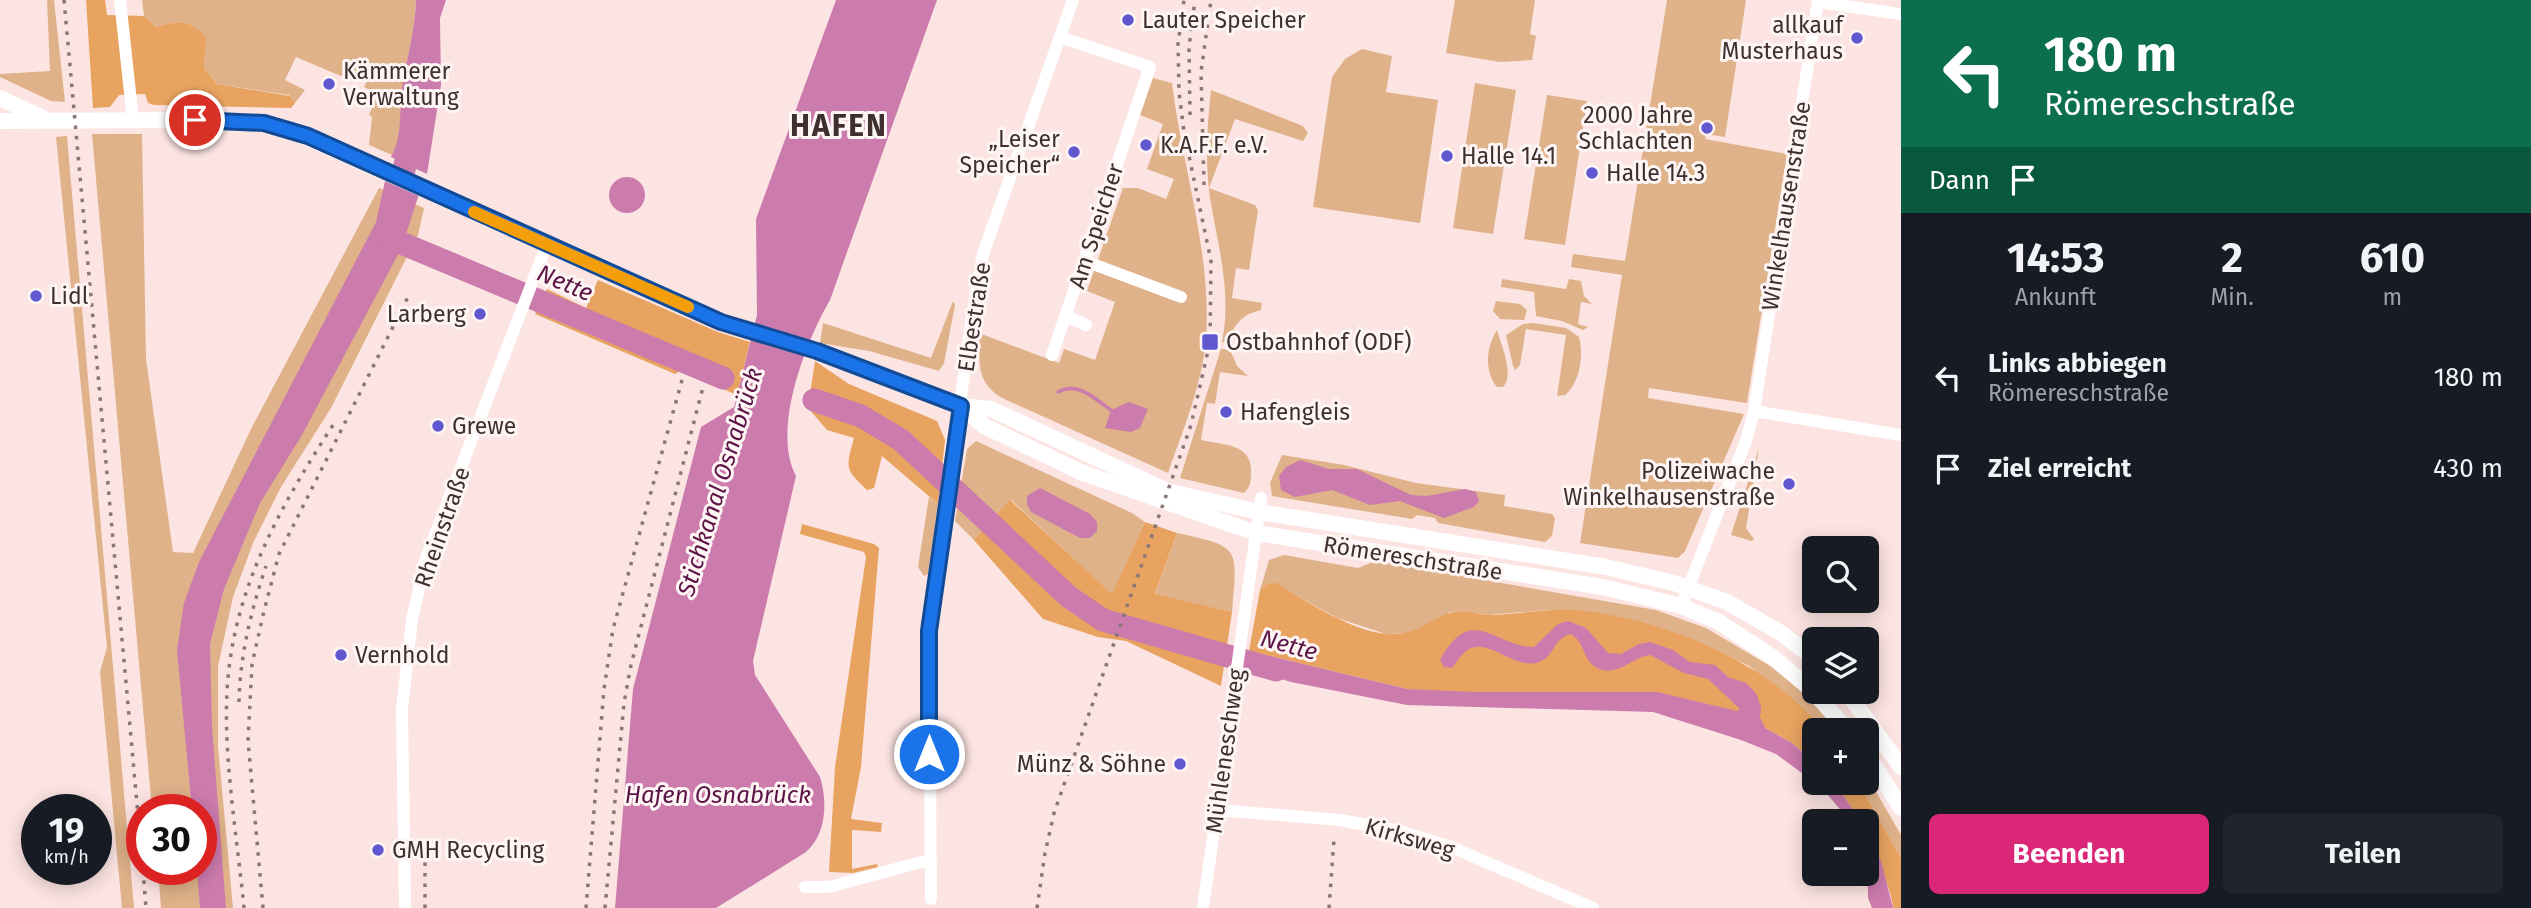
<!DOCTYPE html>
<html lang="de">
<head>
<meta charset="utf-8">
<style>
	:root { --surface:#171b24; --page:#20242c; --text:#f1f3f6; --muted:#9ea1a6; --accent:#db2777 }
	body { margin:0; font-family:"Fira Sans",sans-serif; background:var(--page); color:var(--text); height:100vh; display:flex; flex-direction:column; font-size:26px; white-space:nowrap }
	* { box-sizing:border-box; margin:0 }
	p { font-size:23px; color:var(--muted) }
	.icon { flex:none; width:38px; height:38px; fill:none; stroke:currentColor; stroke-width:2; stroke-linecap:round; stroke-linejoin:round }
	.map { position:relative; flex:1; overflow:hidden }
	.drawer { display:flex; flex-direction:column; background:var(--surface); width:630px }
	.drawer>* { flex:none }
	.banner { background:#0b6e4f; color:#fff; overflow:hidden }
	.tools { position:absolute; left:1802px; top:536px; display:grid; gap:14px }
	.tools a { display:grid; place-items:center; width:77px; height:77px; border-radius:10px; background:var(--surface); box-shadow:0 4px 18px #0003; font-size:35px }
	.speed { position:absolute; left:21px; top:794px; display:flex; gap:14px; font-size:35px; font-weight:700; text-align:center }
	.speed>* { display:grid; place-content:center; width:91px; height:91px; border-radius:50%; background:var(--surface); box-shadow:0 4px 18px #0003; line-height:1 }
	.speed small { font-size:18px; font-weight:400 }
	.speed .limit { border:10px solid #d22; background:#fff; color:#111 }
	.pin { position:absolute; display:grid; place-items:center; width:60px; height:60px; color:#fff; margin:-30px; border:4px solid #fff; border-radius:50%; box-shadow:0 2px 7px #0007 }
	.me { position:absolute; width:77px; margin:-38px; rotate:0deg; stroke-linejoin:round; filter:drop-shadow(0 0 5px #0008) }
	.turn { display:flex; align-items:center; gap:24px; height:147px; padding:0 28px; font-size:32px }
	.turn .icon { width:91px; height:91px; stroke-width:2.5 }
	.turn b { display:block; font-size:49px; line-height:60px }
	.then { display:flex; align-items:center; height:66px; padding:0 28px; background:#0003; gap:14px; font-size:26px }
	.eta { display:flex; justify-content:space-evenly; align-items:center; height:119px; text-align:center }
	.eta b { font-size:42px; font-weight:700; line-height:49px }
	.cta { display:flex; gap:14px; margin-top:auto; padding:14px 28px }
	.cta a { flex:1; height:80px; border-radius:10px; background:var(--accent); color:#fff; font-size:28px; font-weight:700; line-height:80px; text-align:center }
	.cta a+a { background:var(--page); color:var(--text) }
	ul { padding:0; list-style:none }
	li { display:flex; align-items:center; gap:21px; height:91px; padding:0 28px }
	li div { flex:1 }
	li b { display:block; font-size:26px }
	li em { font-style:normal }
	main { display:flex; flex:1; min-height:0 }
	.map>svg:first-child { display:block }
	.green { fill:#dfb289 }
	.forest { fill:#e8a360 }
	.water { fill:#cc7bad }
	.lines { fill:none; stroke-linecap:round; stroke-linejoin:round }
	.stream { stroke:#cc7bad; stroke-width:3.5 }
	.river { stroke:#cc7bad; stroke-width:23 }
	.street { stroke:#fff; stroke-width:12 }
	.secondary { stroke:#fff; stroke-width:16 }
	.rail { stroke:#897675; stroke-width:3.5; stroke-dasharray:3.5 7; stroke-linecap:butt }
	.route-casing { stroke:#114b97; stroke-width:18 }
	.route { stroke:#1a73e8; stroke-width:12 }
	.slow { stroke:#f59e0b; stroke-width:12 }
	.poi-dot { fill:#6158d0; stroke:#fef6f5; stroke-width:2.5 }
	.labels { text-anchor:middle; stroke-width:6; stroke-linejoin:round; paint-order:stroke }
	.poi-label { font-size:23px; fill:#3f302f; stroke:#fef6f5; text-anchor:start }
	.street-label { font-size:23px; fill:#3f302f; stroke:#fef6f5 }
	.water-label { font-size:24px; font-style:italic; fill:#5c1446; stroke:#fef6f5 }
	.district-label { font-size:30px; font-weight:bold; letter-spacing:2px; fill:#3f302f; stroke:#fef6f5 }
</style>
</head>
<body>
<main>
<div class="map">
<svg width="1901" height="908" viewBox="0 0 1901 908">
	<rect width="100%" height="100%" fill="#fce4e2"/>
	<path class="green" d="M 47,0 L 54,0 L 65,102 L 51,101 L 0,77 L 0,74 L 50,71 Z
		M 142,0 L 416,0 C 415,30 407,57 403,86 C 399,109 405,135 392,155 L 369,145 L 372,117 L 369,115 L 378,94 L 364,87 L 367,81 L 365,74 L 353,71 L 348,79 L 296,57 L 285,80 L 305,90 L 295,103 L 289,95 L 217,84 L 204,68 L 205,37 C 187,19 180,20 156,27 L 144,16 Z
		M 1455,0 L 1535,0 L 1530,34 L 1536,36 L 1532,60 L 1500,62 L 1446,53 Z
		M 1667,0 L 1746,0 L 1725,137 L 1706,134 L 1705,139 L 1787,154 L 1747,403 L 1649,388 L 1648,398 L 1744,414 L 1685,551 L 1678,558 L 1580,543 L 1622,275 L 1571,267 L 1573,254 L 1625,261 Z
		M 1362,49 L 1392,56 L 1386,92 L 1438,100 L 1420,223 L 1313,207 L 1332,77 L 1345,59 Z
		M 1153,78 L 1172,83 C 1182,168 1212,252 1206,339 C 1202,385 1183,430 1168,473 L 1000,397 C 975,380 980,361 979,333 L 1059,363 L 1064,349 L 1095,360 L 1115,302 L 1087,291 L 1123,188 L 1138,188 L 1166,199 L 1174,179 L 1147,169 L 1163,124 L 1140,115 Z
		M 1475,83 L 1516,90 L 1493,234 L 1453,228 Z
		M 1211,90 L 1303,126 L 1308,133 L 1303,141 L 1235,119 L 1209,188 L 1255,205 L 1258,210 L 1249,270 L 1236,268 L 1232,298 L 1262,303 L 1261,310 C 1242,315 1232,324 1230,344 L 1222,342 C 1232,293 1218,246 1210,198 C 1205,162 1207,126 1211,90 Z
		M 1547,95 L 1587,101 L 1565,245 L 1524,239 Z
		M 92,134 L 142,134 L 146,359 L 173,552 L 193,553 L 251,429 L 379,188 L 424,208 L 418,235 L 331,408 L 281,487 L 253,543 L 233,597 L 218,666 L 218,746 L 233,908 L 161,908 L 158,870 L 201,870 L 201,810 L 152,810 Z
		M 67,136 L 134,908 L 122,908 L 100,672 L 107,647 L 56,137 Z
		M 1502,279 L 1566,289 L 1569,279 L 1581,281 L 1584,296 L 1592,304 L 1581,302 L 1578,324 L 1588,327 L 1583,330 L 1562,321 L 1536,316 L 1534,292 L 1501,287 Z
		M 953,301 L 955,305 L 944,363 L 939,371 L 869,351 L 820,343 L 823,323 L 931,358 Z
		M 1496,301 L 1520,304 L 1527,310 L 1524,320 L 1500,319 L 1493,311 Z
		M 1533,323 L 1566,328 L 1579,337 C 1584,355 1580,383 1565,395 L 1557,396 L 1566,335 L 1526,329 L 1520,365 L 1515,370 L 1513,366 L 1506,335 L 1523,324 Z
		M 1497,330 C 1501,345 1515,375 1503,387 L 1497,387 C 1484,371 1486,347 1497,330 Z
		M 1221,349 L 1230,350 L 1237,366 L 1248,376 L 1220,372 L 1215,404 L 1207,403 L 1201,440 C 1222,445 1253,443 1251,473 C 1251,481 1250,488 1244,493 L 1180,478 Z
		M 976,441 L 1132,513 L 1145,522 L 1112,595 L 1011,500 L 974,540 L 955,521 L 967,449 Z
		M 1759,448 L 1746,528 L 1754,539 L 1752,541 L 1731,535 Z
		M 1282,455 L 1344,465 L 1416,483 L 1505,495 L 1504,506 L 1552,514 L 1555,518 L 1552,536 L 1545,542 L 1438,523 L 1435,518 L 1417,515 L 1412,519 L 1272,496 L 1270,483 Z
		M 929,497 L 938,504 L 928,574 L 924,576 L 918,567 Z
		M 1177,533 C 1242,547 1237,547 1232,612 L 1155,595 Z
		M 1284,555 L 1358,568 L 1375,561 L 1656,610 L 1706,628 L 1770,666 L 1802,691 L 1837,730 L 1823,730 L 1749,666 L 1699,642 L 1647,624 L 1549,610 L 1487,615 L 1464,611 L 1451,612 L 1413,633 L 1386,634 L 1337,618 L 1276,584 L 1268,583 L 1260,590 L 1269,560 Z
		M 1867,776 L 1901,835 L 1901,858 L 1858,782 L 1867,782 Z"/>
	<path class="forest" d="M 86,0 L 105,0 L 107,15 L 144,16 L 156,27 C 180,20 187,19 206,37 L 204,68 L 217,84 L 290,96 L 295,103 L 291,108 L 154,105 L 148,103 L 145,94 L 119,95 L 110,107 L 93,108 Z
		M 598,280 L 718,332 L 750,342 L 737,395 L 680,371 L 675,374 L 535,314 L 547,289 L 586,308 Z
		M 815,361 L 849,384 L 937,421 L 945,440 L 938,504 L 882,456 L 874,488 L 867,490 C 844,468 846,468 854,438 L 827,430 L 808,408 Z
		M 1010,500 L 1112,594 L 1145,522 L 1177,533 L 1155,594 L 1232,612 L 1221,686 L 1126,641 L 1098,637 L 1043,619 L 974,540 Z
		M 802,524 L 874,544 L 879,548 L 861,767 L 851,819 L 882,823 L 881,832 L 852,830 L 852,869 L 877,864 L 878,867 L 853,873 L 829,872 L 835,767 L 866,557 L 864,552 L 800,534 Z
		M 1268,583 L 1276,583 C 1309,602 1348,630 1387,634 C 1422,636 1435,612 1462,611 C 1471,611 1480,615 1489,615 C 1517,615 1545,608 1574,610 C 1660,617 1768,661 1823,730 L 1815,730 L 1815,763 L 1792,743 L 1737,712 L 1407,689 L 1249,651 L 1260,590 Z
		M 1834,782 L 1858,782 L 1901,858 L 1901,908 L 1893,908 C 1890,878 1867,847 1867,821 L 1861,821 Z"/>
	<path class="water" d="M 416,0 L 446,0 L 440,18 L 441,85 L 427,174 L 391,157 C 403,135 399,112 402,87 C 407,58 415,30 416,0 Z
		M 836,0 L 937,0 L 830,300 C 806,341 771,430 796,476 L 753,661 L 755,675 L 820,777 C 828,802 826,835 806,852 L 716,908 L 615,908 L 633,689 L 701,427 L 734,407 L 757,315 L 756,219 Z
		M 387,172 L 421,188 L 401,249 L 302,435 L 260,503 L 224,589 L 210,644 L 212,727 L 226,908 L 200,908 L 197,870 L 201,870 L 201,810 L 192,810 L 177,650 L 184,603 L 199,562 L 376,222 Z
		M609 195a18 18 0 1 1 36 0a18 18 0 1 1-36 0Z
		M 1129,402 L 1148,409 L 1140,428 L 1131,432 L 1105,428 L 1111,410 Z
		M 1300,460 L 1329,469 L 1357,469 L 1411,495 L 1427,496 L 1465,489 L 1476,492 L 1479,501 L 1474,507 L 1444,518 L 1400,501 L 1370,505 L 1332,490 L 1295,497 L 1281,490 L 1279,476 L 1286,467 Z
		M 1040,488 L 1090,514 L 1097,522 L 1097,531 L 1090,538 L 1080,538 L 1031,512 L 1027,504 L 1027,496 Z
		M 1568,621 L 1586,628 L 1608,653 L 1621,654 L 1639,644 L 1650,642 L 1673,650 L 1690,662 L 1715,665 L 1728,677 L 1746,683 L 1756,693 L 1761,707 L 1760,717 L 1765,728 L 1792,743 L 1815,763 L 1815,782 L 1834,782 L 1861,821 L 1850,821 L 1821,787 L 1776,754 L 1741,740 L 1653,712 L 1407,705 L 1291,682 L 1246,668 L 1249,651 L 1407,689 L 1476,692 L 1657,692 L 1737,711 L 1740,709 L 1708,679 L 1684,673 L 1650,655 C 1632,657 1617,678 1597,668 C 1582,660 1585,640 1570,634 C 1553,639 1554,657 1539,662 C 1514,671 1487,635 1466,651 C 1461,655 1456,663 1452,668 L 1444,667 L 1440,660 C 1472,602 1494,647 1534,647 L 1558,624 Z
		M 1867,833 L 1881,861 L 1893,908 L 1872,908 L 1868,898 Z"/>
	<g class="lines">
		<path class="stream" d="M 1058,392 C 1078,381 1095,399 1111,410"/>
		<path class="river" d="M 397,202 L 412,133
			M 387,237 L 723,378
			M 814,400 L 861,416 L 901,440 L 1069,597 L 1103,620 L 1276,670"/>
		<path class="street" d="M 120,0 L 133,120
			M 1818,2 L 1901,14
			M 1085,261 L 1181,297
			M 1066,316 L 1086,325
			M 1052,355 L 1150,67 L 1060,37
			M 1754,411 L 1901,435
			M 1681,606 L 1746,441 L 1754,411 L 1818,0
			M 1218,810 L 1340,820 L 1399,831 L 1451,847 L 1593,908
			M 805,887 L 829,887 L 929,860
			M 931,899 L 929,631 L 972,316 L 983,254 L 1073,0
			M 405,908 L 402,709 L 412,620 L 425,561 L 547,244
			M 1203,908 L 1261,498"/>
		<path class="secondary" d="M 0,98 L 43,118
			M 0,121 L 195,120 L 264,123 L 288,129 L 721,322 L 817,351 L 961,406 L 991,409 L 1167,491 L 1259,512 L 1606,567 L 1674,583 L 1727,602 L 1781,633 L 1815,659
			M 961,406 L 984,426 L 1083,473 L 1256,533 L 1603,587 L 1681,606 L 1719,622 L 1774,658 L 1814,692 L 1847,730
			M 1846,691 L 1901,767
			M 1867,754 L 1901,808"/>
		<path class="rail" d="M 64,0 L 142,859
			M 1190,115 L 1189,47 L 1195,0
			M 1204,185 L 1201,72 L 1211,0
			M 239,702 C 240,655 251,611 266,566
			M 143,870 L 146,908
			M 244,908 C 237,834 220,741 229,668 C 240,577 284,501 333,425
			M 263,908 L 248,741 L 252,664 L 264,611 L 279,554 L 408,297
			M 425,908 L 425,840
			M 586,908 L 604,689 L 613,629 L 682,380
			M 605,908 L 624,703 L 631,665 L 703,387
			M 1037,908 L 1045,853 L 1054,813 L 1191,425 L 1210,342 L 1211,261 L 1184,132 L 1179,92 L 1178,44 L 1184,0
			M 1329,908 L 1334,839"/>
	</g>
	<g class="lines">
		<g class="route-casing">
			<path id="route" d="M 195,120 L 264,123 L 308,136 L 721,322 L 817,351 L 961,406 L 929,631 L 929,754"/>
		</g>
		<use href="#route" class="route"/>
		<path class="slow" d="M 474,212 L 688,307"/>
	</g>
	<g class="poi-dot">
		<circle cx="1128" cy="20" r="7"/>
		<circle cx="1857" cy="38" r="7"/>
		<circle cx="329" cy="84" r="7"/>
		<circle cx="1707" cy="128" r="7"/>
		<circle cx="1146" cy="145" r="7"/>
		<circle cx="1074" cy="152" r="7"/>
		<circle cx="1447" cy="156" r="7"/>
		<circle cx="1592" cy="173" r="7"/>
		<circle cx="36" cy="296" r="7"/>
		<circle cx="480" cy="314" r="7"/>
		<rect x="1201" y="333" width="18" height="18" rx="3.5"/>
		<circle cx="1226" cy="412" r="7"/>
		<circle cx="438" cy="426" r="7"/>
		<circle cx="1789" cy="484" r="7"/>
		<circle cx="341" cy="655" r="7"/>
		<circle cx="1180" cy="764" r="7"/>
		<circle cx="378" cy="850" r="7"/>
	</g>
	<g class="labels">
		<g class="poi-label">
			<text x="1142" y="28">Lauter Speicher</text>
			<text x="1843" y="33" text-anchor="end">allkauf<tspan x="1843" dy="26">Musterhaus</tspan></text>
			<text x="343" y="79">Kämmerer<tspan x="343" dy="26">Verwaltung</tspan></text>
			<text x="1693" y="123" text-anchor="end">2000 Jahre<tspan x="1693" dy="26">Schlachten</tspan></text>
			<text x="1060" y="147" text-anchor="end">„Leiser<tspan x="1060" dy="26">Speicher“</tspan></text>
			<text x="1160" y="153">K.A.F.F. e.V.</text>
			<text x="1461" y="164">Halle 14.1</text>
			<text x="1606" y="181">Halle 14.3</text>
			<text x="50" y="304">Lidl</text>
			<text x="466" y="322" text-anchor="end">Larberg</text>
			<text x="1226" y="350">Ostbahnhof (ODF)</text>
			<text x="1240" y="420">Hafengleis</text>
			<text x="452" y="434">Grewe</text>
			<text x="1775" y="479" text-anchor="end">Polizeiwache<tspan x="1775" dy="26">Winkelhausenstraße</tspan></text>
			<text x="355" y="663">Vernhold</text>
			<text x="1166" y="772" text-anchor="end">Münz &amp; Söhne</text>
			<text x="392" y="858">GMH Recycling</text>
		</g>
		<g class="street-label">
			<text transform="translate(1786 206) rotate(-81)" y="8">Winkelhausenstraße</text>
			<text transform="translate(1096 226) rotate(-72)" y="8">Am Speicher</text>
			<text transform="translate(974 317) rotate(-81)" y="8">Elbestraße</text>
			<text transform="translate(442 527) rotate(-71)" y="8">Rheinstraße</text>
			<text transform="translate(1413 558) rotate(9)" y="8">Römereschstraße</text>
			<text transform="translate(1225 751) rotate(-82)" y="8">Mühleneschweg</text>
			<text transform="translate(1410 838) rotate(16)" y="8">Kirksweg</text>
		</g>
		<g class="water-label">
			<text transform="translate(565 283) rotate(23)" y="8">Nette</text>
			<text transform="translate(720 482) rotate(-73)" y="8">Stichkanal Osnabrück</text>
			<text transform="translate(1289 645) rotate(15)" y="8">Nette</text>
			<text x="718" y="803">Hafen Osnabrück</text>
		</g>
		<g class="district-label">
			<text x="839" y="136">HAFEN</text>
		</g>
	</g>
</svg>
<div class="tools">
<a><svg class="icon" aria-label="search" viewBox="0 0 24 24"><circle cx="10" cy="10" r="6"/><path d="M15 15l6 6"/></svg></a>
<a><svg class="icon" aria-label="layers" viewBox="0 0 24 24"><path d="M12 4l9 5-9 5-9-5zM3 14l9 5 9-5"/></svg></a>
<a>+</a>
<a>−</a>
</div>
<div class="speed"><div>19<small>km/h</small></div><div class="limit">30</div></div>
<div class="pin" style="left:195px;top:120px;background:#d93025"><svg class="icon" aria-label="arrive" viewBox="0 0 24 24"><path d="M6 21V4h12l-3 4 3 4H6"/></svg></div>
<svg class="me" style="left:929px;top:754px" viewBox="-20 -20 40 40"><circle r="17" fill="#1a73e8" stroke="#fff" stroke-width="3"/><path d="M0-11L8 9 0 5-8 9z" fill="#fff"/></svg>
</div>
<section class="drawer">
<div class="banner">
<div class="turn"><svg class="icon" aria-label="left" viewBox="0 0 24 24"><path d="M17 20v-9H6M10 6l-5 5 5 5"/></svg><div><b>180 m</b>Römereschstraße</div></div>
<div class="then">Dann<svg class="icon" aria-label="arrive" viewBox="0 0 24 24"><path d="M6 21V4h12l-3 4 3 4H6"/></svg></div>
</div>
<div class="eta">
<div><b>14:53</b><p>Ankunft</p></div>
<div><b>2</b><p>Min.</p></div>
<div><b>610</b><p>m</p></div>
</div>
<ul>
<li><svg class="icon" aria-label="left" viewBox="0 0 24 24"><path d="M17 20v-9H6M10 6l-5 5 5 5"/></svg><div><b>Links abbiegen</b><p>Römereschstraße</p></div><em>180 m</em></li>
<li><svg class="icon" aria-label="arrive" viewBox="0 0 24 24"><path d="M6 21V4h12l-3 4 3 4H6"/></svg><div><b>Ziel erreicht</b></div><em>430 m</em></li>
</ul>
<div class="cta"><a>Beenden</a><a>Teilen</a></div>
</section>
</main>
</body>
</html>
